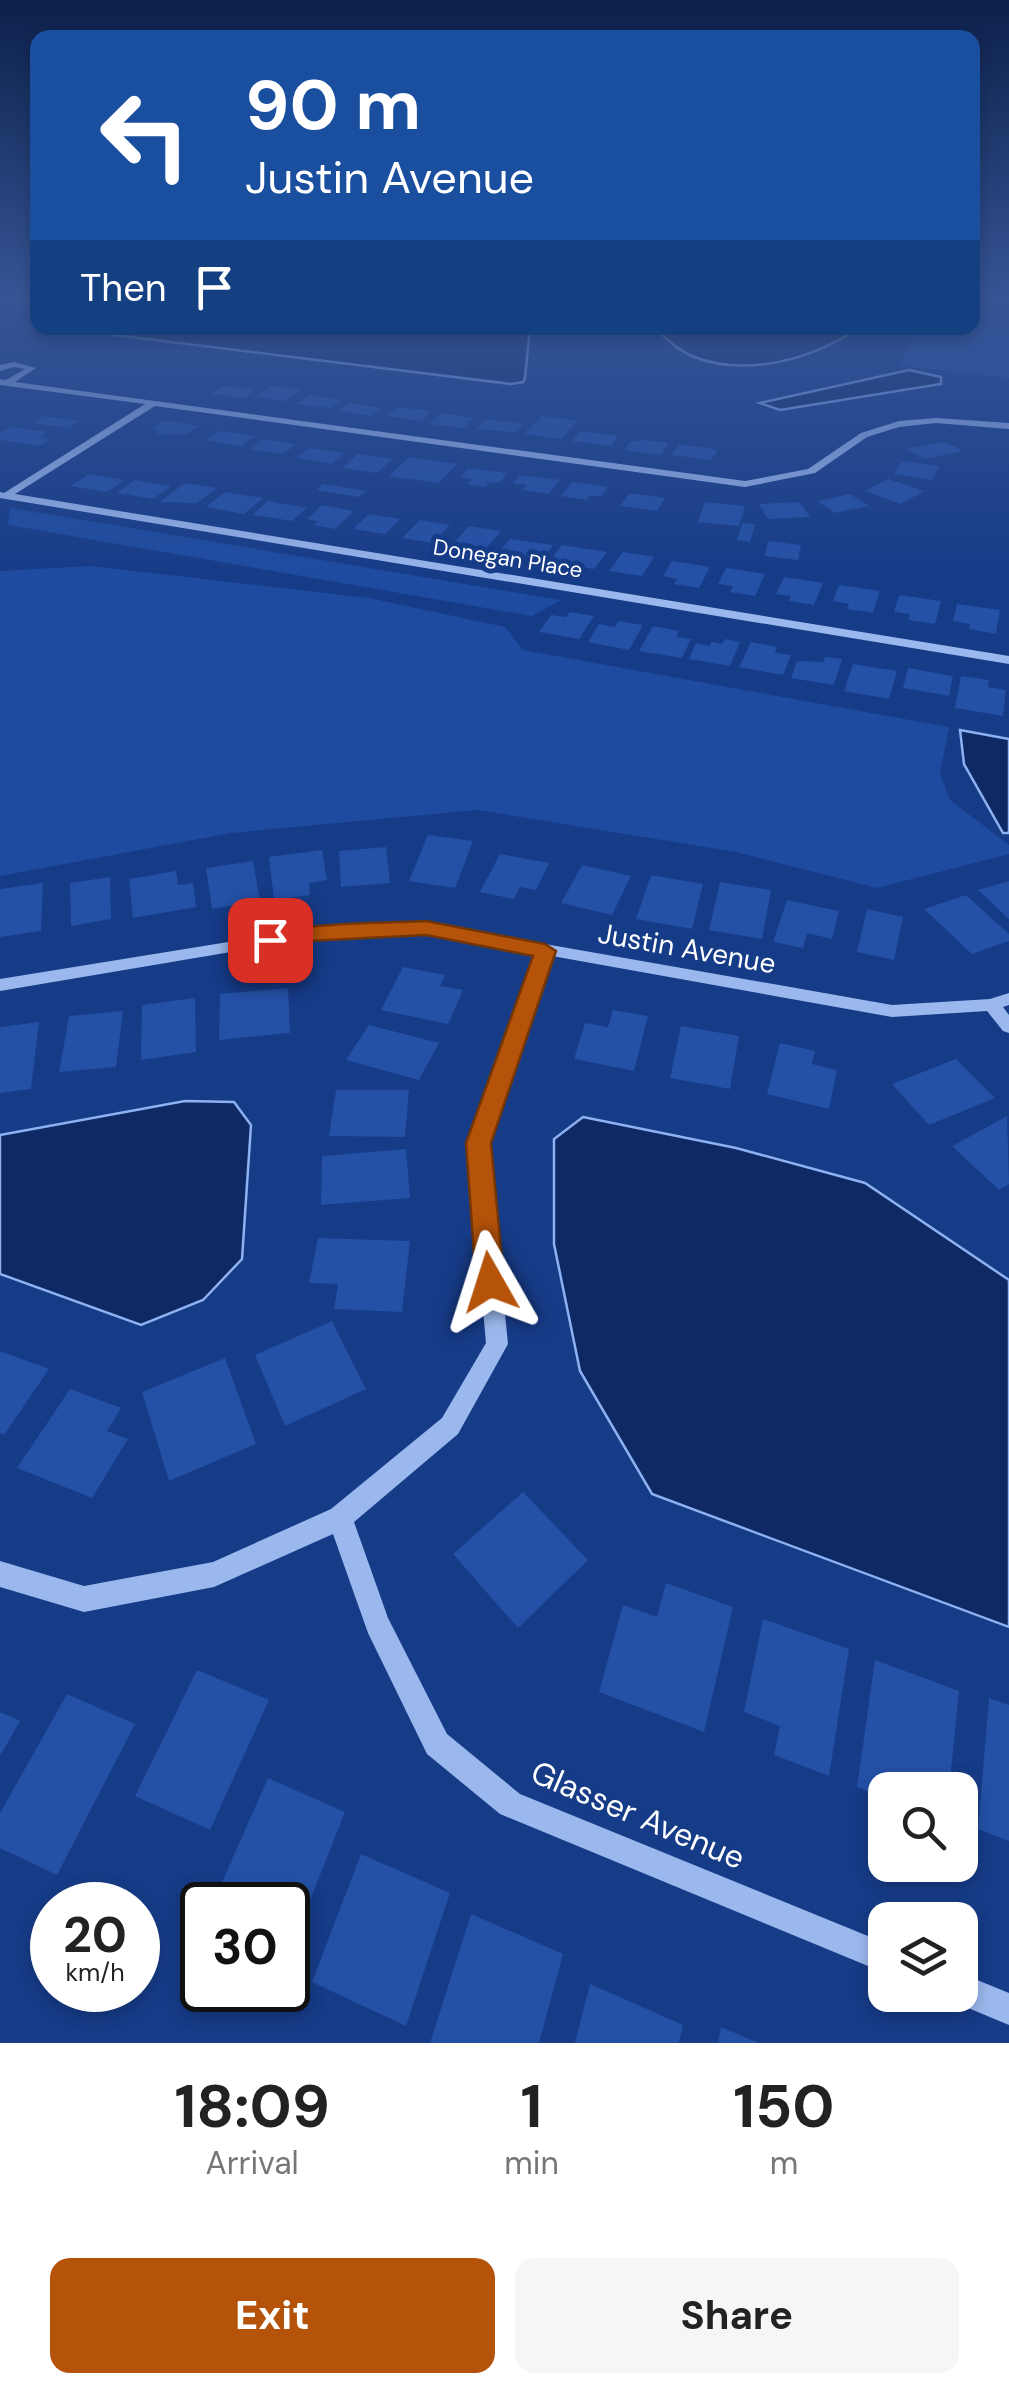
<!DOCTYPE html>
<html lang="en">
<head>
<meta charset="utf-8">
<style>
	:root { --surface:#fff; --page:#f6f6f6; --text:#222; --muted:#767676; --accent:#b45309 }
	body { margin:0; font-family:"DM Sans",sans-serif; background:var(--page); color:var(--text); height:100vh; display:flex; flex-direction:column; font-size:38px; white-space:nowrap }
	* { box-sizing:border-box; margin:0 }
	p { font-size:32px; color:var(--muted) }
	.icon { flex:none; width:55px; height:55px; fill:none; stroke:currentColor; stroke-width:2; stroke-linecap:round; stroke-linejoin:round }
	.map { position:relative; height:2043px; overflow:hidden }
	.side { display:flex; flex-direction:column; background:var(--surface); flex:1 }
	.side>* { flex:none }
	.hud { position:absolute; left:30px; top:30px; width:950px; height:305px; border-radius:20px; box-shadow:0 5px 15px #0003; background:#1a4fa0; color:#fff; overflow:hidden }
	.controls { position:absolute; left:868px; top:1772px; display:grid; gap:20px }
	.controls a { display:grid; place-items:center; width:110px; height:110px; border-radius:20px; background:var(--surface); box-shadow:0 5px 15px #0003; font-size:50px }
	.speed { position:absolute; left:30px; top:1882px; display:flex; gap:20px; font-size:50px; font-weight:700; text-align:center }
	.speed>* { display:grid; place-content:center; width:130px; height:130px; border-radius:50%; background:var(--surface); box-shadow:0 5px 15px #0003; line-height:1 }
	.speed small { font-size:25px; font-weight:400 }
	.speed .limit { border:5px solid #111; border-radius:15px; background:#fff; color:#111 }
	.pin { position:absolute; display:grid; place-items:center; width:85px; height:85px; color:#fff; margin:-42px; border-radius:20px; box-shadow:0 5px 15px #0006 }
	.me { position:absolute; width:110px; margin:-55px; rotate:354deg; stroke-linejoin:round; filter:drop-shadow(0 0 8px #0008) }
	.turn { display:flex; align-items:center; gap:35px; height:210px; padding:0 50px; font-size:45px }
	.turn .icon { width:130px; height:130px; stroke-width:2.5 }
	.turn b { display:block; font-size:70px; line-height:85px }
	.then { display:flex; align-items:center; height:95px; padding:0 50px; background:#0003; gap:20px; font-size:38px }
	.eta { display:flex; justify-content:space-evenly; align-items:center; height:170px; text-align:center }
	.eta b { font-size:60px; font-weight:700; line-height:70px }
	.primary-button { display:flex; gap:20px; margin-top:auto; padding:20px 50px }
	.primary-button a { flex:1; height:115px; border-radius:20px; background:var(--accent); color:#fff; font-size:40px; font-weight:700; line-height:115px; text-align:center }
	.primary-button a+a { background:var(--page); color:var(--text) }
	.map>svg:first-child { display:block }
	.green { fill:#1e4ba0 }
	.water { fill:#0e2964; stroke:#8db1f1; stroke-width:2.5 }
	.building { fill:#2450a6 }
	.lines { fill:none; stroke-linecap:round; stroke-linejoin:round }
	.minor { fill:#9bb8ee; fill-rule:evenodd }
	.route { fill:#b45309; stroke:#753606; stroke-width:2.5 }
	.labels { text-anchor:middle; stroke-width:10; stroke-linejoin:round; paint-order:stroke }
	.far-street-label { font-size:22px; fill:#fff; stroke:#163b87 }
	.street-label { font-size:28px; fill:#fff; stroke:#163b87 }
	.near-street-label { font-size:32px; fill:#fff; stroke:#163b87 }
</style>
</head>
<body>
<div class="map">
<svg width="1009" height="2043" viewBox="0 0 1009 2043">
	<rect width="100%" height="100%" fill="#163b87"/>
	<path class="green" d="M 973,310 L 1009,314 L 1009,378 L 900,366 L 918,328 L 972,328 Z
		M 10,508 L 561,600 L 532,616 L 8,525 Z
		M 91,566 L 369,598 L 505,627 L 523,650 L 949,727 L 940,774 L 950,800 L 1009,845 L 1009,854 L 877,888 L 736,852 L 477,810 L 231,833 L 0,876 L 0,571 Z"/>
	<path class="water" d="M 126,328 L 530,328 L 525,378 L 523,382 L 511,384 L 114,335 Z
		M 654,328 L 858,328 C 814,359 745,378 692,356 C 677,350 666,338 654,328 Z
		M 909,370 L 941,377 L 941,384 L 780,410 L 760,403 Z
		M 960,730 L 1009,739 L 1009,833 L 1003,833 L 964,764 Z
		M 185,1101 L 234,1102 L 251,1125 L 242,1259 L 203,1300 L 141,1325 L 0,1274 L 0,1135 Z
		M 583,1117 L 736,1148 L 865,1183 L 1009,1280 L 1009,1627 L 652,1494 L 580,1371 L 554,1244 L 554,1139 Z"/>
	<path class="building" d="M 223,386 L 255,390 L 244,398 L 211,394 Z
		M 271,386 L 301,390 L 285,401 L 255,397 Z
		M 309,395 L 342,400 L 331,408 L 297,404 Z
		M 349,403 L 381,408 L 371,416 L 339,411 Z
		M 397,407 L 431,411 L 421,421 L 386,416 Z
		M 441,413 L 474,418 L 463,428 L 430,424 Z
		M 44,416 L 80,421 L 68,428 L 32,423 Z
		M 542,416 L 577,421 L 561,439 L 525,434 Z
		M 486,419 L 523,424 L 514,433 L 476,428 Z
		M 164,421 L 199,426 L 187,434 L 156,435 L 161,431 L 152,429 Z
		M 10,427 L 47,432 L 40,437 L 51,439 L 39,446 L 0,440 L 0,433 Z
		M 219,431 L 254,436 L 241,446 L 205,440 Z
		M 580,431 L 618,436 L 611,446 L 572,441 Z
		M 263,439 L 296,444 L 283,454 L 250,449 Z
		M 631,441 L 645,440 L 669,443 L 661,455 L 624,450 Z
		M 945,442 L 963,451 L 924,459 L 906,449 Z
		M 679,444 L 718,450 L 711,460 L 672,455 Z
		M 309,448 L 345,453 L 332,464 L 296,458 Z
		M 358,454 L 393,459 L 377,473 L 342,468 Z
		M 409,457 L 457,464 L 438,483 L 389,476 Z
		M 902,461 L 939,466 L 932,480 L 894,474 Z
		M 469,468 L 508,473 L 499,483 L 490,482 L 485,487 L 467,484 L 472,479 L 460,477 Z
		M 89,474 L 125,480 L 107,492 L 71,486 Z
		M 520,475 L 560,480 L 548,494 L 522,490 L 527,485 L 513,483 Z
		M 888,479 L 924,491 L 901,504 L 865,491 Z
		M 135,480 L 171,486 L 153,499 L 117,493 Z
		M 572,482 L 608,487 L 601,497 L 590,495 L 587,500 L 561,496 Z
		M 185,483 L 217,488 L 197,503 L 160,502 Z
		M 323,484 L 366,491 L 359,497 L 316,490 Z
		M 225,492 L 263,498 L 244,514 L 206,507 Z
		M 630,493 L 665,498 L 657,511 L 620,506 Z
		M 850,494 L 869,506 L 835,513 L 817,501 Z
		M 268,501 L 307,508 L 292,521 L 252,515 Z
		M 705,502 L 745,506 L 739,526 L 698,522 Z
		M 799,502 L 810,517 L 768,519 L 759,504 Z
		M 322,505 L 354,511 L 335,529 L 314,525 L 319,521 L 307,519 Z
		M 369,514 L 400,519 L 385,534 L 353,529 Z
		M 420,520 L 450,525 L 433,543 L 402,538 Z
		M 742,523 L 755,524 L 750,542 L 737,540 Z
		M 469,526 L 501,531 L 483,552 L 450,547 Z
		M 510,539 L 553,545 L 541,561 L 497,554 Z
		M 768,541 L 801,545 L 798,560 L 765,556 Z
		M 562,545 L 607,552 L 594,569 L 549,562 Z
		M 623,552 L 654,557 L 642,576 L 609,571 Z
		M 672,561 L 710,567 L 699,588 L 674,584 L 677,579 L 663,576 Z
		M 726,568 L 765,574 L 755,596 L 730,592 L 733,586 L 718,584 Z
		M 784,577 L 823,583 L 814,605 L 789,601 L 791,596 L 776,594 Z
		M 839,585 L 880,591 L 873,613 L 847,609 L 849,604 L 833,601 Z
		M 899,595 L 941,601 L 935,624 L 908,620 L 910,614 L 894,612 Z
		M 957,604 L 1000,610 L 996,634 L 969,629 L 970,624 L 953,621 Z
		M 570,612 L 594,616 L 579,639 L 539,632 L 551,615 L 566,617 Z
		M 618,621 L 643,625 L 629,650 L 588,642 L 599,624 L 615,627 Z
		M 653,626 L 679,631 L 676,637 L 691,639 L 682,658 L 639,651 Z
		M 725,639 L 740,642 L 730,666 L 689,659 L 696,643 L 710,646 L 711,642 L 722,644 Z
		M 751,642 L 777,647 L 775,653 L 791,655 L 783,675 L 739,667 Z
		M 825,657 L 842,659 L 834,685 L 791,678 L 797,661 L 824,662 Z
		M 853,664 L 897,671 L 889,699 L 844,691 Z
		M 908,668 L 953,676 L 949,696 L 903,688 Z
		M 961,676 L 989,680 L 988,687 L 1006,690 L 1003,716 L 955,708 Z
		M 428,835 L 473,841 L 455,888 L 409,881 Z
		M 386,847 L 390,883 L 341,887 L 339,851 Z
		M 322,850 L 327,880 L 309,883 L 310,895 L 274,900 L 269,857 Z
		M 500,854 L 549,863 L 536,890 L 520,887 L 514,899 L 480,892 Z
		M 253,861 L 260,901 L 212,909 L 206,868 Z
		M 582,865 L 631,876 L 612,915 L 561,903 Z
		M 176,871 L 178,885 L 193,883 L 196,907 L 133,918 L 129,879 Z
		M 651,875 L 703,884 L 692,929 L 636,919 Z
		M 110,877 L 111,919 L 71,926 L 70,883 Z
		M 1009,881 L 1009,919 L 978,890 Z
		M 720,882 L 771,890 L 762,939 L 709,930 Z
		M 43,883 L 41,931 L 0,937 L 0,889 Z
		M 966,895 L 1009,934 L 1009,941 L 972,954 L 924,909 Z
		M 787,900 L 839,911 L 832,939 L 807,933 L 803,948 L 773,942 Z
		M 867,909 L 903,917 L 894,960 L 857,952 Z
		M 403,967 L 445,975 L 440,986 L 463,990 L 448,1024 L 381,1010 Z
		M 288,988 L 290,1033 L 219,1040 L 220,994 Z
		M 195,998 L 196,1052 L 141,1060 L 142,1005 Z
		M 613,1010 L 648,1016 L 634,1071 L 574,1059 L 585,1023 L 608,1027 Z
		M 123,1011 L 116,1067 L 59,1072 L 69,1016 Z
		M 39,1022 L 31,1089 L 0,1093 L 0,1027 Z
		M 369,1025 L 439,1043 L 419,1080 L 346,1060 Z
		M 681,1026 L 739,1036 L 730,1089 L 670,1078 Z
		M 780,1043 L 815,1051 L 812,1064 L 837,1070 L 829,1109 L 767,1094 Z
		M 956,1059 L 995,1098 L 929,1125 L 892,1084 Z
		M 336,1090 L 409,1090 L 405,1137 L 329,1136 Z
		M 1007,1116 L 1009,1184 L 999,1190 L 952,1146 Z
		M 406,1149 L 410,1198 L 321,1205 L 322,1156 Z
		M 318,1238 L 410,1241 L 402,1312 L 334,1309 L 338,1284 L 309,1283 Z
		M 332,1321 L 366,1389 L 285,1426 L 255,1355 Z
		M 0,1351 L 49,1369 L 4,1435 L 0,1433 Z
		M 225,1358 L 256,1444 L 169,1481 L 142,1392 Z
		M 70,1389 L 121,1408 L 107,1431 L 128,1439 L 92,1498 L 17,1468 Z
		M 523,1492 L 588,1560 L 518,1628 L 453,1554 Z
		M 666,1583 L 733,1607 L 704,1732 L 599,1692 L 623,1605 L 657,1617 Z
		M 763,1619 L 849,1649 L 829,1776 L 774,1755 L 780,1726 L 744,1712 Z
		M 875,1660 L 959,1691 L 949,1790 L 885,1790 L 885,1798 L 857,1787 Z
		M 197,1670 L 269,1700 L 210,1830 L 135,1796 Z
		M 67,1694 L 135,1724 L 57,1875 L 0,1848 L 0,1813 Z
		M 989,1698 L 1009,1705 L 1009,1841 L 978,1829 Z
		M 0,1712 L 20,1721 L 0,1756 Z
		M 268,1778 L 345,1812 L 288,1956 L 288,1905 L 212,1905 Z
		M 361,1854 L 450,1893 L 406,2026 L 312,1982 Z
		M 471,1914 L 563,1954 L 539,2043 L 430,2043 Z
		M 590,1984 L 683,2025 L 679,2043 L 575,2043 Z
		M 721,2027 L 759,2043 L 718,2043 Z"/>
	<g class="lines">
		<path class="minor" d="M 14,362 L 36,368 L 15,382 L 745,481 L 808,469 L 861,433 L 899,421 L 936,418 L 1009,423 L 1009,429 L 936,423 L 899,427 L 867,437 L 815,473 L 745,487 L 155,406 L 15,494 L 1009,656 L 1009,664 L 0,498 L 0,492 L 4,493 L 145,404 L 0,385 L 0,379 L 6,380 L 25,369 L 14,367 L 0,371 L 0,365 Z
			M 426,923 L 892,1005 L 990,999 L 1009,993 L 1009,1005 L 1003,1007 L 1009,1015 L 1009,1033 L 1003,1031 L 987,1011 L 892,1017 L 552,956 L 488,1143 L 508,1344 L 458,1434 L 354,1522 L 388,1618 L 447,1734 L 520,1794 L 885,1943 L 885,1973 L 500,1814 L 427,1754 L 368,1633 L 333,1534 L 214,1587 L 84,1612 L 0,1587 L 0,1561 L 84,1586 L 213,1562 L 331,1509 L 442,1418 L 486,1343 L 468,1143 L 536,953 L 426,933 L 308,939 L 0,991 L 0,979 L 308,929 Z
			M 960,1973 L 1009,1993 L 1009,2025 L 949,2000 L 947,1995 L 960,1995 Z"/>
	</g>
	<linearGradient id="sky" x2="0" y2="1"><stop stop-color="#0c204a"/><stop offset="0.51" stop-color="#365596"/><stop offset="1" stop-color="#365596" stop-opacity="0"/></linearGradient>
	<rect width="1009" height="584" fill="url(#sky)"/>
	<path class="route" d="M 426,921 L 545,944 L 556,951 L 491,1143 L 504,1282 L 500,1291 L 490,1294 L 480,1291 L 476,1282 L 466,1143 L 533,956 L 426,935 L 308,941 L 270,947 L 259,940 C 276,922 395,923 426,921 Z"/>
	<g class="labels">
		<g class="far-street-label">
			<text transform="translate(508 558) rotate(9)" y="8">Donegan Place</text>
		</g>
		<g class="street-label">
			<text transform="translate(687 948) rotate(10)" y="10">Justin Avenue</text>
		</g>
		<g class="near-street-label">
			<text transform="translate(638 1815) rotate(23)" y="11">Glasser Avenue</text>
		</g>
	</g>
</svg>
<div class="controls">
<a><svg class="icon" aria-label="search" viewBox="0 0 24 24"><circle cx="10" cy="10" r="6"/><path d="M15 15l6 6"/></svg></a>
<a><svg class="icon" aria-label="layers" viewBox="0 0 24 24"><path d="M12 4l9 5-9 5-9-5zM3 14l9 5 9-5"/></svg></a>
</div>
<div class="speed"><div>20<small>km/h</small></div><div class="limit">30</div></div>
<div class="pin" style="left:270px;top:940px;background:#d93025"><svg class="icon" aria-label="arrive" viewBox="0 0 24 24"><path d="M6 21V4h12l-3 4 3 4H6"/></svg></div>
<svg class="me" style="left:490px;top:1282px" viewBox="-20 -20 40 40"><path d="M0-17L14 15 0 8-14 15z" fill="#b45309" stroke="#fff" stroke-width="4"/></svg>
<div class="hud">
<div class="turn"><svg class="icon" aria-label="left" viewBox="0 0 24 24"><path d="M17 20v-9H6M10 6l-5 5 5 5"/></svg><div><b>90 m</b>Justin Avenue</div></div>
<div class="then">Then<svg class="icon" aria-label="arrive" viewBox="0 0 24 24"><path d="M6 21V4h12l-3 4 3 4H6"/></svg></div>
</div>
</div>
<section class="side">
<div class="eta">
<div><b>18:09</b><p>Arrival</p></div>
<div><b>1</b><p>min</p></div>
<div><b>150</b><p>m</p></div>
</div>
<div class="primary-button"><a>Exit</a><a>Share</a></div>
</section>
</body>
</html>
